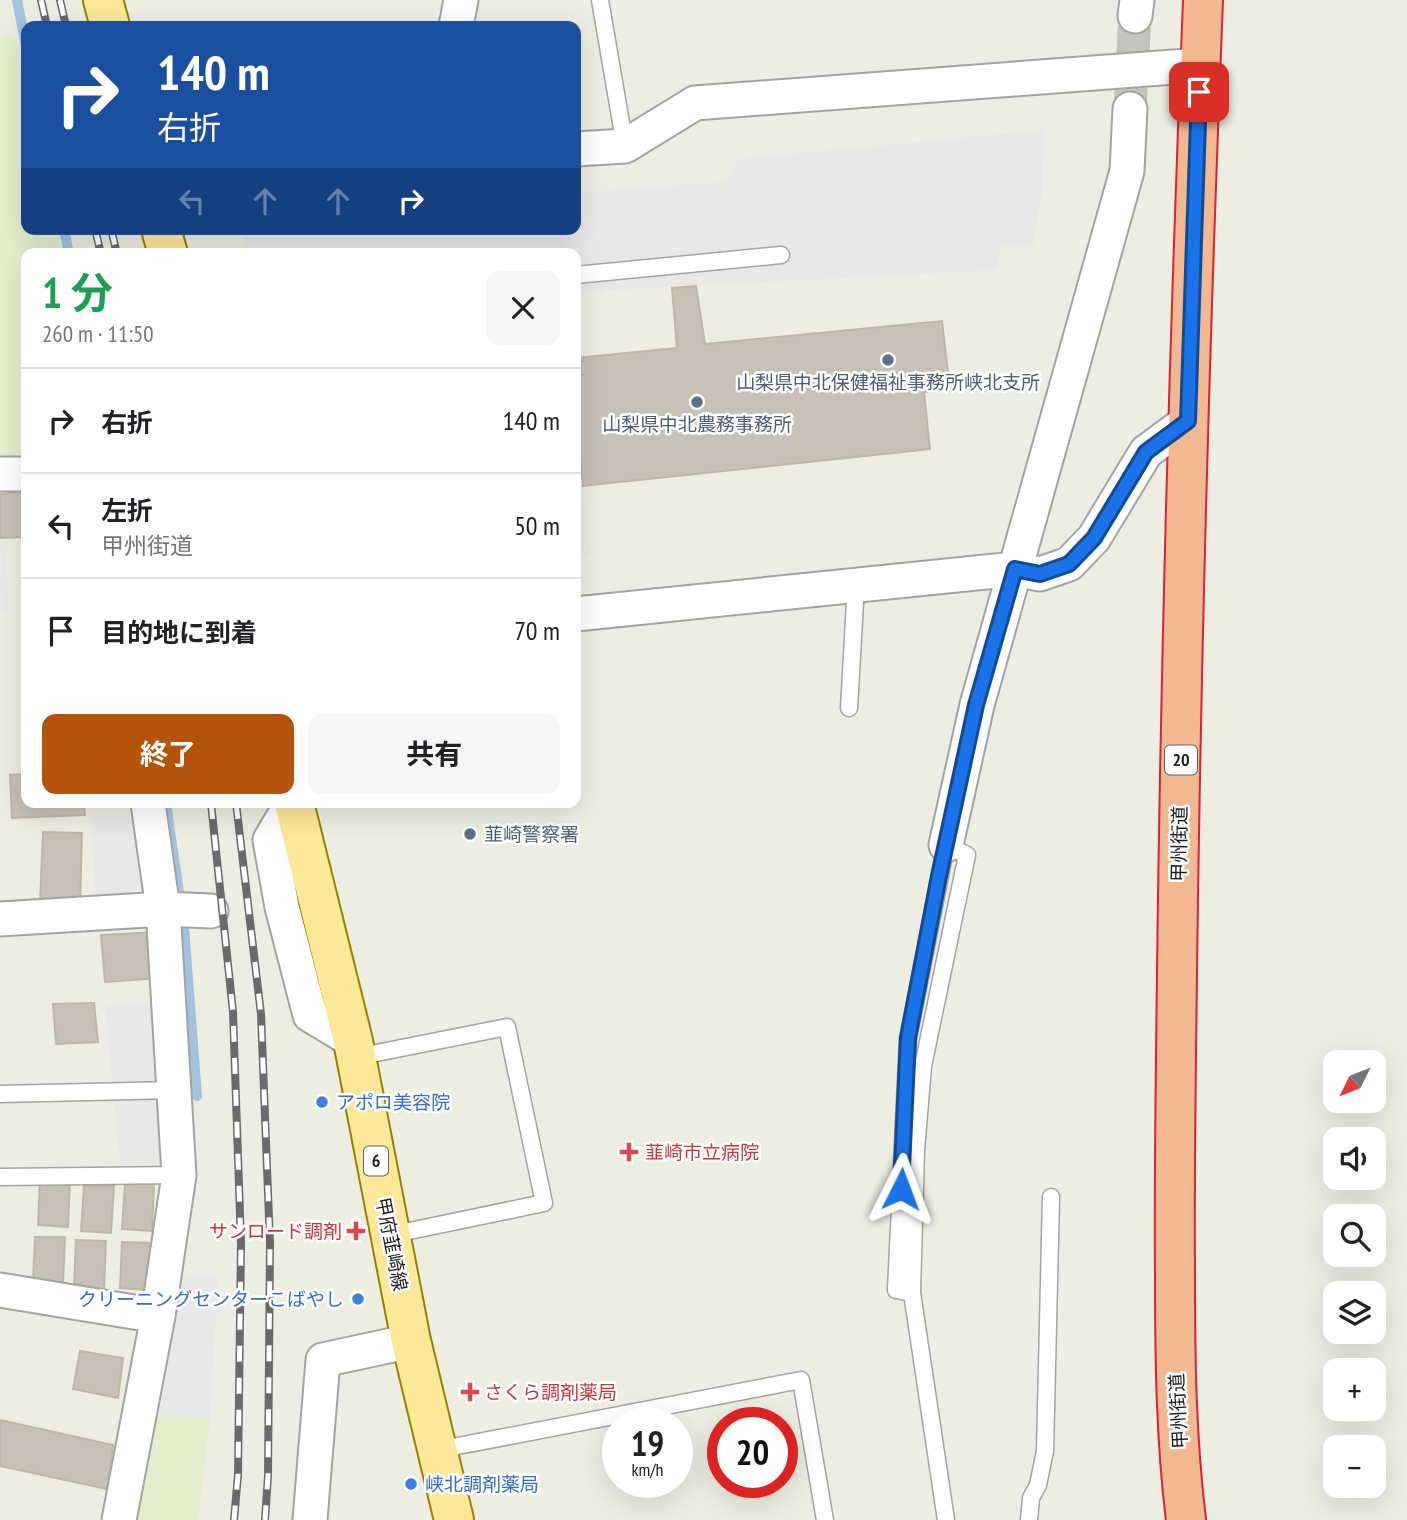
<!DOCTYPE html>
<html lang="ja">
<head>
<meta charset="utf-8">
<style>
	:root { --surface:#fff; --page:#f6f6f6; --text:#202124; --muted:#757577; --line:#e0e0e0; --accent:#b45309 }
	body { margin:0; font-family:"PT Sans Narrow","Noto Sans JP",sans-serif; background:var(--page); color:var(--text); height:100vh; display:flex; flex-direction:column; font-size:26px; white-space:nowrap }
	* { box-sizing:border-box; margin:0 }
	p { font-size:23px; color:var(--muted) }
	.icon { flex:none; width:38px; height:38px; fill:none; stroke:currentColor; stroke-width:2; stroke-linecap:round; stroke-linejoin:round }
	.map { position:relative; flex:1; overflow:hidden }
	.drawer { position:absolute; left:21px; top:248px; width:560px; height:560px; display:flex; flex-direction:column; background:var(--surface); border-radius:14px; box-shadow:0 7px 28px #0002 }
	.drawer>* { flex:none }
	.banner { position:absolute; left:21px; top:21px; width:560px; height:214px; border-radius:14px; box-shadow:0 7px 28px #0002; background:#1a4fa0; color:#fff; overflow:hidden }
	.needle { width:46px; rotate:227deg }
	.controls { position:absolute; left:1323px; top:1050px; display:grid; gap:14px }
	.controls a { display:grid; place-items:center; width:63px; height:63px; border-radius:14px; background:var(--surface); box-shadow:0 7px 28px #0002; font-size:35px }
	.speed { position:absolute; left:602px; top:1407px; display:flex; gap:14px; font-size:35px; font-weight:700; text-align:center }
	.speed>* { display:grid; place-content:center; width:91px; height:91px; border-radius:50%; background:var(--surface); box-shadow:0 7px 28px #0002; line-height:1 }
	.speed small { font-size:18px; font-weight:400 }
	.speed .limit { border:10px solid #d22; background:#fff; color:#111 }
	.pin { position:absolute; display:grid; place-items:center; width:60px; height:60px; color:#fff; margin:-30px; border-radius:14px; box-shadow:0 4px 10px #0006 }
	.me { position:absolute; width:77px; margin:-38px; rotate:3deg; stroke-linejoin:round; filter:drop-shadow(0 0 5px #0008) }
	.turn { display:flex; align-items:center; gap:24px; height:147px; padding:0 21px; font-size:32px }
	.turn .icon { width:91px; height:91px; stroke-width:2.5 }
	.turn b { display:block; font-size:49px; line-height:60px }
	.lanes { display:flex; align-items:center; height:66px; padding:0 21px; background:#0003; justify-content:center; gap:35px; direction:ltr }
	.lanes .off { opacity:.35 }
	.round { display:grid; place-items:center; flex:none; width:74px; height:74px; border-radius:14px; background:var(--page) }
	.summary { display:flex; align-items:center; justify-content:space-between; height:119px; padding:0 21px }
	h1 { font-size:42px; font-weight:700; line-height:52px; color:#1e9e55 }
	.action { display:flex; gap:14px; margin-top:auto; padding:14px 21px }
	.action a { flex:1; height:80px; border-radius:14px; background:var(--accent); color:#fff; font-size:28px; font-weight:700; line-height:80px; text-align:center }
	.action a+a { background:var(--page); color:var(--text) }
	ul { padding:0; list-style:none }
	li { display:flex; align-items:center; gap:21px; height:105px; padding:0 21px; border-top:2px solid var(--line) }
	li div { flex:1 }
	li b { display:block; font-size:26px }
	li em { font-style:normal }
	.map>svg:first-child { display:block }
	.farmland { fill:#e4edcc }
	.parking { fill:#e8e8e8 }
	.lines { fill:none; stroke-linecap:round; stroke-linejoin:round }
	.stream { stroke:#a1c3dd; stroke-width:10 }
	.building { fill:#c6c0b5; stroke:#c0b6a4; stroke-width:2 }
	.minor-tunnel { stroke:#c4c3ba; stroke-width:33; stroke-dasharray:33 17; stroke-linecap:butt }
	.service-casing { stroke:#a3a3a3; stroke-width:19 }
	.minor-casing { stroke:#a3a3a3; stroke-width:37 }
	.primary-casing { stroke:#958300; stroke-width:42 }
	.trunk-casing { stroke:#da2139; stroke-width:42 }
	.service { stroke:#fff; stroke-width:16 }
	.minor { stroke:#fff; stroke-width:33 }
	.primary { stroke:#fde798; stroke-width:38 }
	.trunk { stroke:#f2b890; stroke-width:38 }
	.rail-casing { stroke:#6a6a6a; stroke-width:8 }
	.rail { stroke:#fff; stroke-width:5; stroke-dasharray:16; stroke-linecap:butt }
	.route-casing { stroke:#114b97; stroke-width:18 }
	.route { stroke:#1a73e8; stroke-width:12 }
	.service-dot { fill:#5c6f8a; stroke:#fff; stroke-width:2.5 }
	.shop-dot { fill:#3f7fe0; stroke:#fff; stroke-width:2.5 }
	.health-dot { fill:#e0444e; stroke:#fff; stroke-width:2.5 }
	.labels { text-anchor:middle; stroke-width:5; stroke-linejoin:round; paint-order:stroke }
	.shield { fill:#fff; stroke:#606060; stroke-width:2 }
	.shield-label { font-size:18px; font-weight:bold; fill:#1c1c1c }
	.service-label { font-size:19px; fill:#4e5e75; stroke:#fff }
	.street-label { font-size:19px; fill:#1c1c1c; stroke:#fff }
	.shop-label { font-size:19px; fill:#366cbe; stroke:#fff; text-anchor:start }
	.health-label { font-size:19px; fill:#be3a42; stroke:#fff; text-anchor:start }
</style>
</head>
<body>
<div class="map">
<svg width="1407" height="1520" viewBox="0 0 1407 1520">
	<rect width="100%" height="100%" fill="#eeede2"/>
	<path class="farmland" d="M 14,36 L 26,89 L 26,229 L 57,229 L 63,254 L 26,254 L 26,458 L 0,460 L 0,37 Z
		M 153,1414 L 210,1418 L 198,1520 L 131,1520 Z"/>
	<path class="parking" d="M 1044,130 L 1042,192 L 1033,246 L 1000,247 L 997,270 L 576,292 L 576,254 L 246,254 L 243,229 L 576,229 L 576,193 L 726,182 L 739,159 Z
		M 576,436 L 590,554 L 576,555 Z
		M 5,545 L 9,611 L 0,611 L 0,546 Z
		M 91,816 L 143,816 L 152,867 L 131,894 L 95,897 Z
		M 160,1002 L 170,1164 L 120,1164 L 105,1006 Z
		M 181,1275 L 218,1276 L 210,1418 L 153,1414 Z"/>
	<g class="lines">
		<path class="stream" d="M 17,0 L 26,46
			M 64,229 L 69,254
			M 166,803 L 184,927 L 197,1096"/>
	</g>
	<path class="building" d="M 696,286 L 705,344 L 942,321 L 950,389 L 924,392 L 930,449 L 583,486 L 576,420 L 576,358 L 677,348 L 672,288 Z
		M 26,492 L 26,563 L 25,563 L 23,537 L 0,538 L 0,494 Z
		M 26,774 L 26,803 L 84,803 L 85,815 L 12,818 L 10,775 Z
		M 43,832 L 82,833 L 80,905 L 40,903 Z
		M 157,932 L 161,978 L 105,982 L 101,935 Z
		M 94,1003 L 98,1042 L 56,1044 L 53,1004 Z
		M 40,1179 L 70,1180 L 68,1227 L 38,1225 Z
		M 125,1184 L 154,1184 L 152,1231 L 122,1229 Z
		M 84,1186 L 114,1186 L 111,1233 L 81,1231 Z
		M 35,1237 L 65,1237 L 63,1284 L 33,1282 Z
		M 76,1240 L 106,1241 L 104,1288 L 74,1286 Z
		M 122,1242 L 152,1243 L 150,1290 L 120,1288 Z
		M 80,1351 L 123,1358 L 118,1398 L 73,1389 Z
		M 0,1420 L 113,1445 L 107,1489 L 0,1466 Z"/>
	<g class="lines">
		<path class="minor-tunnel" d="M 1130,109 L 1135,16"/>
		<g class="service-casing">
			<path id="service" d="M 600,0 L 625,146
				M 576,275 L 781,255
				M 849,708 L 856,585
				M 356,1057 L 507,1027 L 544,1203 L 390,1235
				M 0,1094 L 174,1090
				M 0,1177 L 179,1175
				M 912,1293 L 896,1290 L 908,1038 L 946,845 L 967,855 L 923,1066 L 916,1150 L 912,1293 L 946,1520
				M 437,1450 L 801,1380 L 825,1520
				M 1029,1520 L 1031,1498 L 1038,1485 L 1045,1451 L 1051,1197"/>
		</g>
		<g class="minor-casing">
			<path id="minor" d="M 1135,16 L 1137,0
				M 456,26 L 461,0
				M 576,149 L 625,146 L 695,103 L 1200,65
				M 0,474 L 26,474
				M 576,614 L 1015,569 L 1040,574 L 1069,564 L 1094,538 L 1146,452 L 1188,421
				M 292,803 L 270,840 L 282,907 L 310,1015 L 353,1041
				M 946,845 L 977,705 L 1127,171 L 1130,109
				M 0,919 L 163,909 L 211,911
				M 0,1290 L 158,1316
				M 119,1520 L 158,1316 L 179,1175 L 163,909 L 148,803
				M 310,1520 L 323,1360 L 411,1341"/>
		</g>
		<g class="primary-casing">
			<path id="primary" d="M 103,0 L 110,26
				M 161,229 L 168,254
				M 294,803 L 353,1041 L 411,1341 L 454,1520"/>
		</g>
		<g class="trunk-casing">
			<path id="trunk" d="M 1186,1520 C 1176,1439 1175,1358 1175,1276 C 1174,1174 1176,1072 1177,970 C 1181,647 1190,323 1203,0"/>
		</g>
		<use href="#service" class="service"/>
		<use href="#minor" class="minor"/>
		<use href="#primary" class="primary"/>
		<use href="#trunk" class="trunk"/>
		<g class="rail-casing">
			<path id="rail" d="M 41,0 L 47,26
				M 60,0 L 66,26
				M 95,229 L 101,254
				M 111,229 L 117,254
				M 211,803 L 233,1012 L 241,1244 L 238,1475 L 234,1520
				M 236,803 L 261,1014 L 270,1244 L 268,1476 L 265,1520"/>
		</g>
		<use href="#rail" class="rail"/>
	</g>
	<g class="lines">
		<g class="route-casing">
			<path id="route" d="M 901,1189 L 908,1038 L 939,876 L 976,705 L 1015,569 L 1040,574 L 1069,564 L 1094,538 L 1146,452 L 1188,421 L 1199,92"/>
		</g>
		<use href="#route" class="route"/>
	</g>
	<g class="service-dot">
		<circle cx="888" cy="360" r="7"/>
		<circle cx="697" cy="402" r="7"/>
		<circle cx="470" cy="834" r="7"/>
	</g>
	<g class="shop-dot">
		<circle cx="322" cy="1102" r="7"/>
		<circle cx="358" cy="1299" r="7"/>
		<circle cx="411" cy="1484" r="7"/>
	</g>
	<g class="health-dot">
		<path d="M625.5 1141.5h7v7h7v7h-7v7h-7v-7h-7v-7h7z"/>
		<path d="M352.5 1220.5h7v7h7v7h-7v7h-7v-7h-7v-7h7z"/>
		<path d="M466.5 1381.5h7v7h7v7h-7v7h-7v-7h-7v-7h7z"/>
	</g>
	<g class="labels">
		<g class="shield">
			<rect x="1165" y="745.5" width="32" height="29" rx="5"/>
			<rect x="364" y="1146.5" width="24" height="29" rx="5"/>
		</g>
		<g class="shield-label">
			<text x="1181" y="766">20</text>
			<text x="376" y="1167">6</text>
		</g>
		<g class="service-label">
			<text x="888" y="389">山梨県中北保健福祉事務所峡北支所</text>
			<text x="697" y="431">山梨県中北農務事務所</text>
			<text x="484" y="841" text-anchor="start">韮崎警察署</text>
		</g>
		<g class="street-label">
			<text transform="translate(1179 844) rotate(-89)" y="7">甲州街道</text>
			<text transform="translate(392 1244) rotate(79)" y="7">甲府韮崎線</text>
			<text transform="translate(1178 1411) rotate(-93)" y="7">甲州街道</text>
		</g>
		<g class="shop-label">
			<text x="336" y="1109">アポロ美容院</text>
			<text x="344" y="1306" text-anchor="end">クリーニングセンターこばやし</text>
			<text x="425" y="1491">峡北調剤薬局</text>
		</g>
		<g class="health-label">
			<text x="645" y="1159">韮崎市立病院</text>
			<text x="342" y="1238" text-anchor="end">サンロード調剤</text>
			<text x="484" y="1399">さくら調剤薬局</text>
		</g>
	</g>
</svg>
<div class="controls">
<a><svg class="needle" viewBox="-14 -14 28 28"><path d="M0-13l5 13h-10z" fill="#e53935"/><path d="M0 13l5-13h-10z" fill="#757577"/></svg></a>
<a><svg class="icon" aria-label="sound" viewBox="0 0 24 24"><path d="M4 9h4l5-4v14l-5-4H4zM17 9q2 3 0 6"/></svg></a>
<a><svg class="icon" aria-label="search" viewBox="0 0 24 24"><circle cx="10" cy="10" r="6"/><path d="M15 15l6 6"/></svg></a>
<a><svg class="icon" aria-label="layers" viewBox="0 0 24 24"><path d="M12 4l9 5-9 5-9-5zM3 14l9 5 9-5"/></svg></a>
<a>+</a>
<a>−</a>
</div>
<div class="speed"><div>19<small>km/h</small></div><div class="limit">20</div></div>
<div class="pin" style="left:1199px;top:92px;background:#d93025"><svg class="icon" aria-label="arrive" viewBox="0 0 24 24"><path d="M6 21V4h12l-3 4 3 4H6"/></svg></div>
<svg class="me" style="left:901px;top:1189px" viewBox="-20 -20 40 40"><path d="M0-17L14 15 0 8-14 15z" fill="#1a73e8" stroke="#fff" stroke-width="4"/></svg>
<div class="banner">
<div class="turn"><svg class="icon" aria-label="right" viewBox="0 0 24 24"><path d="M7 20v-9h11M14 6l5 5-5 5"/></svg><div><b>140 m</b>右折</div></div>
<div class="lanes"><svg class="icon off" aria-label="left" viewBox="0 0 24 24"><path d="M17 20v-9H6M10 6l-5 5 5 5"/></svg><svg class="icon off" aria-label="ahead" viewBox="0 0 24 24"><path d="M12 20V5M6 11l6-6 6 6"/></svg><svg class="icon off" aria-label="ahead" viewBox="0 0 24 24"><path d="M12 20V5M6 11l6-6 6 6"/></svg><svg class="icon" aria-label="right" viewBox="0 0 24 24"><path d="M7 20v-9h11M14 6l5 5-5 5"/></svg></div>
</div>
<section class="drawer">
<div class="summary"><div><h1>1 分</h1><p>260 m · 11:50</p></div><a class="round"><svg class="icon" aria-label="close" viewBox="0 0 24 24"><path d="M6 6l12 12M18 6L6 18"/></svg></a></div>
<ul>
<li><svg class="icon" aria-label="right" viewBox="0 0 24 24"><path d="M7 20v-9h11M14 6l5 5-5 5"/></svg><div><b>右折</b></div><em>140 m</em></li>
<li><svg class="icon" aria-label="left" viewBox="0 0 24 24"><path d="M17 20v-9H6M10 6l-5 5 5 5"/></svg><div><b>左折</b><p>甲州街道</p></div><em>50 m</em></li>
<li><svg class="icon" aria-label="arrive" viewBox="0 0 24 24"><path d="M6 21V4h12l-3 4 3 4H6"/></svg><div><b>目的地に到着</b></div><em>70 m</em></li>
</ul>
<div class="action"><a>終了</a><a>共有</a></div>
</section>
</div>
</body>
</html>
